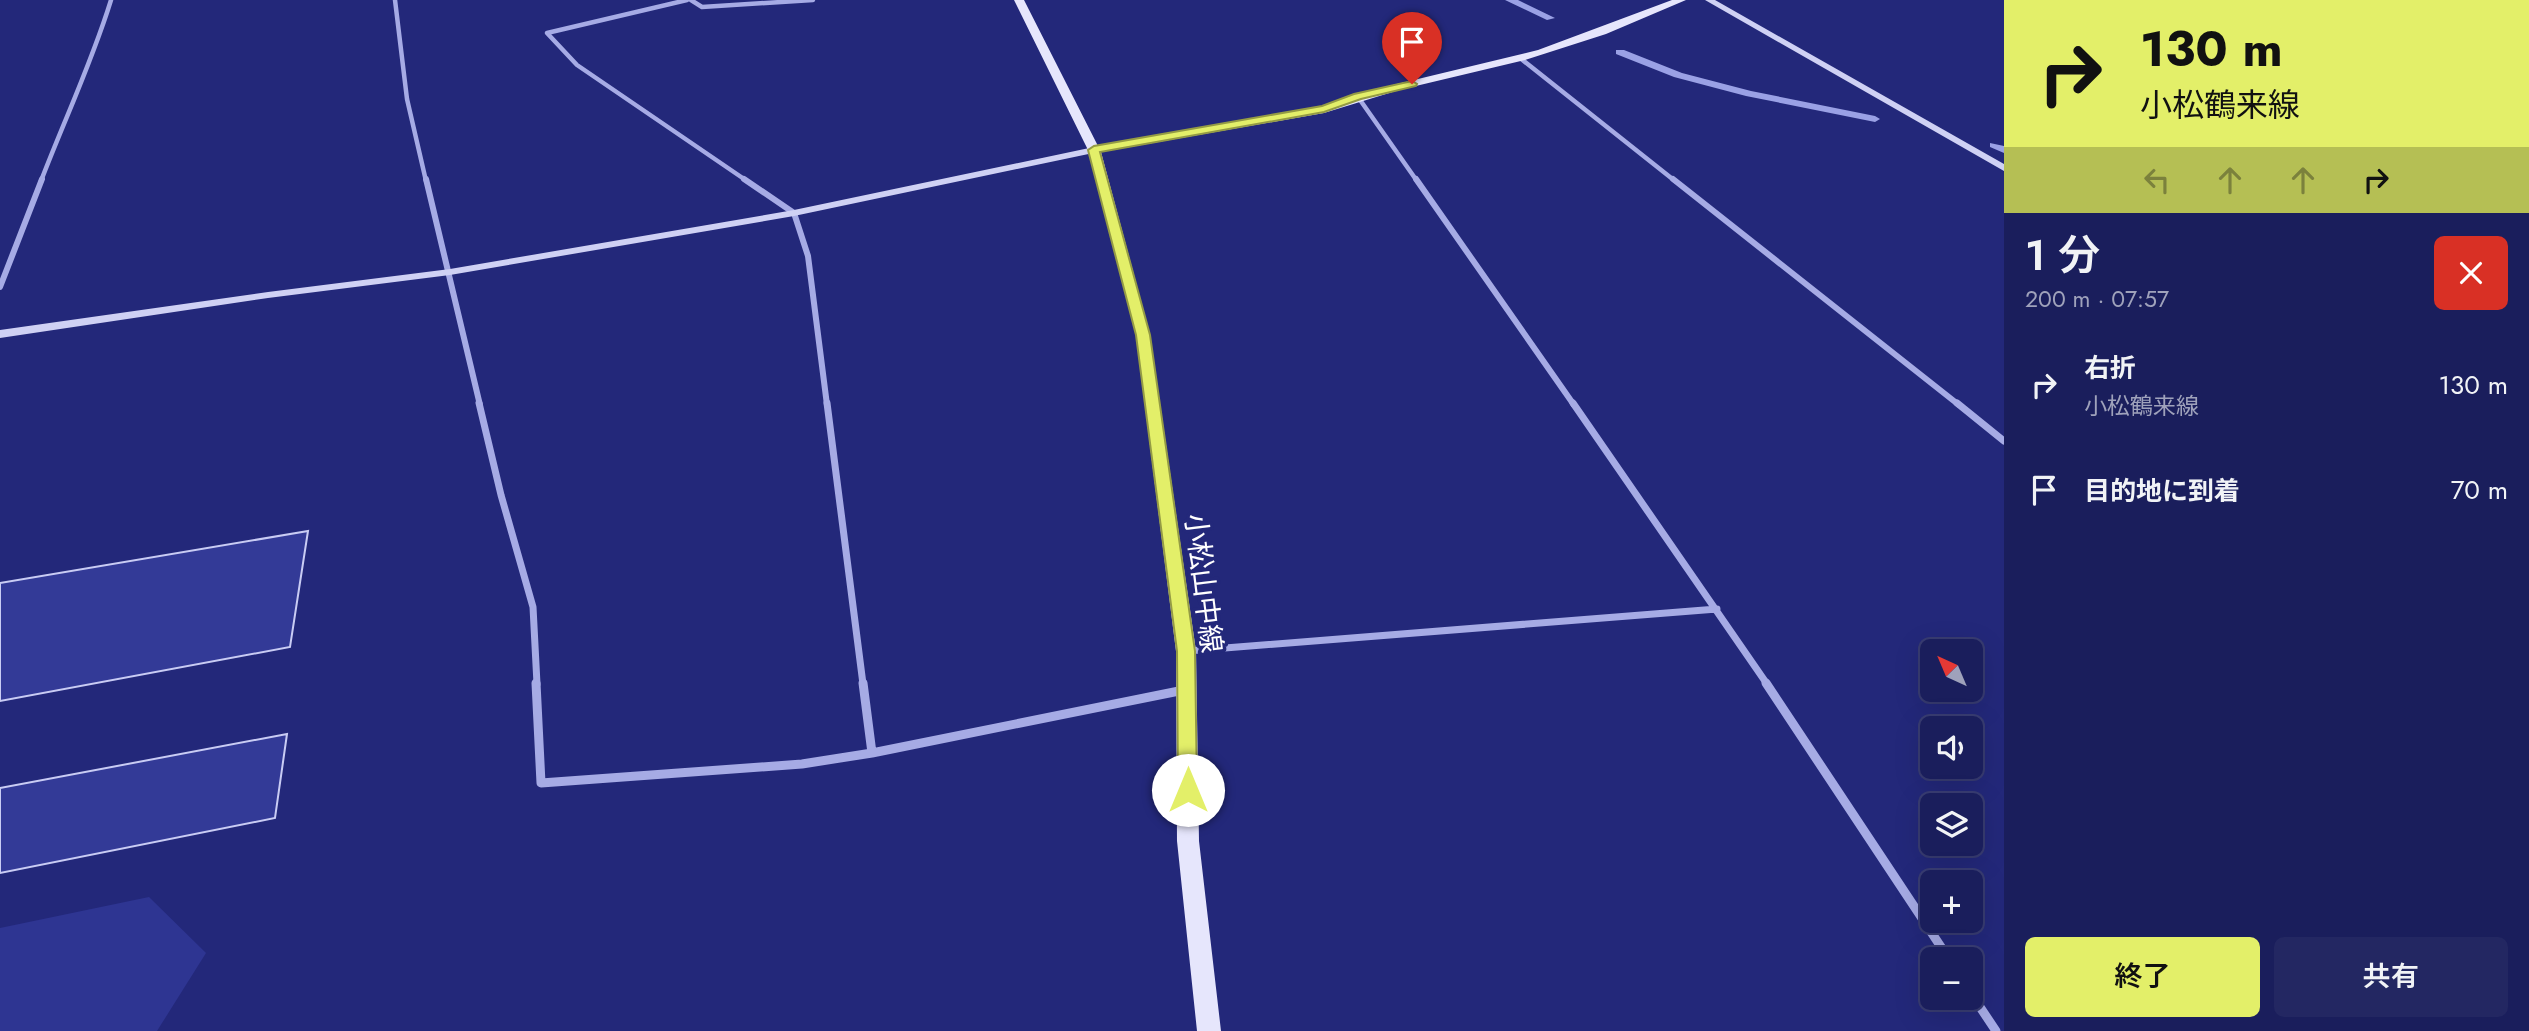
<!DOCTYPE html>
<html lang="ja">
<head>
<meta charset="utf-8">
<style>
	:root { --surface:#1a1e5c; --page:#232762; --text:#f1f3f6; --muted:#9fa2bb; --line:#383c72; --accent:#e3ef69 }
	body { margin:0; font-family:Jost,"Noto Sans JP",sans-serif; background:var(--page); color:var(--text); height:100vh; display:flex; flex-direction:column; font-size:26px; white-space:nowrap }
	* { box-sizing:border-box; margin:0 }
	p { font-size:23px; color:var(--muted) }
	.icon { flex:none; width:38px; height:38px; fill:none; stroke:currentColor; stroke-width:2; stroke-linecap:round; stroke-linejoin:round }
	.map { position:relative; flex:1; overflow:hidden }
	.drawer { display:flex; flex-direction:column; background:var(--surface); width:525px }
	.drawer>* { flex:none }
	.hud { background:#e3ef69; color:#111; overflow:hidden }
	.needle { width:46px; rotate:316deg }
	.fabs { position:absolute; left:1920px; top:639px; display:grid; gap:14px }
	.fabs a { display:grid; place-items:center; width:63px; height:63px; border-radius:10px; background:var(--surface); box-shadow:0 7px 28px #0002,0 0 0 2px var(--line); font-size:35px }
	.pin { position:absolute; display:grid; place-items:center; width:60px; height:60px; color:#fff; margin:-72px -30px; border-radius:50% 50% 50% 0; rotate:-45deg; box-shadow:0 0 7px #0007 }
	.pin .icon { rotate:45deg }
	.me { position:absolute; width:77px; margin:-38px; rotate:0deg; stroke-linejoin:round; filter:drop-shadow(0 0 5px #0008) }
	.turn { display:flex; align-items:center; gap:24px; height:147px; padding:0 21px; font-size:32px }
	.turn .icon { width:91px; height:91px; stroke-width:2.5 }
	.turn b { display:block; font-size:49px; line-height:60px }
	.lanes { display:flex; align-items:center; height:66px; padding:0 21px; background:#0003; justify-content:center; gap:35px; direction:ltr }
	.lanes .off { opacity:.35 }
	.round { display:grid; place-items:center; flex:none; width:74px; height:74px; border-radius:10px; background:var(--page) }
	.headline { display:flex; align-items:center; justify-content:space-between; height:119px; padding:0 21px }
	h1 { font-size:42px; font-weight:600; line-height:52px }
	.action { display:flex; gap:14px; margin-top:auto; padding:14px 21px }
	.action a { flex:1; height:80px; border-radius:10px; background:var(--accent); color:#111; font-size:28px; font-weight:600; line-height:80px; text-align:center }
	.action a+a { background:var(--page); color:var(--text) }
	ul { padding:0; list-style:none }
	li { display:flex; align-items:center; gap:21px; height:105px; padding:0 21px }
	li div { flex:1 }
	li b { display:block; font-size:26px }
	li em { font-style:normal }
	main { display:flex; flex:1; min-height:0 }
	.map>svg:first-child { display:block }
	.green { fill:#2e3592 }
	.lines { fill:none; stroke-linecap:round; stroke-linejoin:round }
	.stream { fill:#9aa1e5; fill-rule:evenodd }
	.building { fill:#333a97; stroke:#c9ccf4; stroke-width:2 }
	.street-far3 { stroke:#a6abe5; stroke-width:4.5 }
	.street-far2 { stroke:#a6abe5; stroke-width:6 }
	.street-far1 { stroke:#a6abe5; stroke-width:7 }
	.street { stroke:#a6abe5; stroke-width:9 }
	.secondary { fill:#cfd1f4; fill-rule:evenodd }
	.primary { fill:#e6e6fc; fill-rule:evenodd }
	.route { fill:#e3ef69; stroke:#949b44; stroke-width:2 }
	.labels { text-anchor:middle; stroke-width:7; stroke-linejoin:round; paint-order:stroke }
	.street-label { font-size:28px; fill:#fff; stroke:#23287a }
</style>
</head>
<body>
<main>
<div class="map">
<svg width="2004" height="1031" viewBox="0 0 2004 1031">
	<rect width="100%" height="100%" fill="#23287a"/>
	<path class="green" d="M 149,897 L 206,953 L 157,1031 L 0,1031 L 0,928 Z"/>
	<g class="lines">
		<path class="stream" d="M 1505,0 L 1518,0 L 1555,18 L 1547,20 Z
			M 1616,50 L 1624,50 L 1682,73 L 1751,91 L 1875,116 L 1880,119 L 1875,122 L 1746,96 L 1674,77 L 1616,54 Z
			M 1990,143 L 2004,146 L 2004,153 L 1990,147 Z"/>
	</g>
	<path class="building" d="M 308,531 L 290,647 L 0,701 L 0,583 Z
		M 287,734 L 275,818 L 0,873 L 0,788 Z"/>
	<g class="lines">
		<path class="street-far3" d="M 395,0 L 407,99 L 426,181
			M 687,0 L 547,33 L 577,65 L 747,181
			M 691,0 L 702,7 L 813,0
			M 1520,58 L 1675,181
			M 1358,97 L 1417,181
			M 41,181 C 64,121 92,62 111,0"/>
		<path class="street-far2" d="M 426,179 L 480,405
			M 744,179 L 794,213 L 808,256 L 827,405
			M 1416,179 L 1574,405
			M 1673,179 L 1959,405
			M 0,287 L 42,179"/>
		<path class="street-far1" d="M 479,403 L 501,495 L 533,607 L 537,684
			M 827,403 L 863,684
			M 1573,403 L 1767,684
			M 1957,403 L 2004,441
			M 1187,651 L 1717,609"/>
		<path class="street" d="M 536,683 L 541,783 L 802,764 L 872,753 L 1184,690
			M 863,683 L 872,753
			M 1766,683 L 1949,959
			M 1970,992 L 1996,1031"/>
		<path class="secondary" d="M 1705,0 L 1715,0 L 2004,164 L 2004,171 Z
			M 1094,147 L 1098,148 L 1098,152 L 794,216 L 450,275 L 268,298 L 0,338 L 0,330 L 268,292 L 450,269 L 794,210 Z"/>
		<path class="primary" d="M 1014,0 L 1024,0 L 1098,146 L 1322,106 L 1368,91 L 1538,50 L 1672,0 L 1686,0 L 1606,34 L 1525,60 L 1399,90 L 1324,113 L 1101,152 L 1150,335 L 1196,651 L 1199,841 L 1221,1031 L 1197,1031 L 1177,841 L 1176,651 L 1136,335 L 1088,150 Z"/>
	</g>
	<path class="route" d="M 1412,81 L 1417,84 L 1416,86 L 1361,99 L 1324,112 L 1100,152 L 1150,335 L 1195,651 L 1197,790 L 1194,796 L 1188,798 L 1181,796 L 1178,790 L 1177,651 L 1136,335 L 1088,150 L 1094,146 L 1322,106 L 1354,94 Z"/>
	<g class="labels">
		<g class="street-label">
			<text transform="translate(1204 583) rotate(83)" y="10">小松山中線</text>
		</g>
	</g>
</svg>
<div class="fabs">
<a><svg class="needle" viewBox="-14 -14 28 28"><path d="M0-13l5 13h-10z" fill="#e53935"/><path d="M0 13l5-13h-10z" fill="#9fa2bb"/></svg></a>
<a><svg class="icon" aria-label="sound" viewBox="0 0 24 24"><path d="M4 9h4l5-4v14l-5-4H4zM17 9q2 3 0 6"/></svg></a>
<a><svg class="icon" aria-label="layers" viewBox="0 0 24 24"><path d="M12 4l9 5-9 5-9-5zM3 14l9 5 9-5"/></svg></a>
<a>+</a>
<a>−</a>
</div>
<div class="pin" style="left:1412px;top:84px;background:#d93025"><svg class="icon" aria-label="arrive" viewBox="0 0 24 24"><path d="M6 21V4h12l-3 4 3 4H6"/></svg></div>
<svg class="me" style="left:1188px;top:790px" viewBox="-20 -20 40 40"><circle r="19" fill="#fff"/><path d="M0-13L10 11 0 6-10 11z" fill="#e3ef69"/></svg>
</div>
<section class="drawer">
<div class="hud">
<div class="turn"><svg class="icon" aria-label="right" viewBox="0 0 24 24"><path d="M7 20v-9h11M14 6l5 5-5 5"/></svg><div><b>130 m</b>小松鶴来線</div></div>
<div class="lanes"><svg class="icon off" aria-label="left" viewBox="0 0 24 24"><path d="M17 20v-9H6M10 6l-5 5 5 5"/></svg><svg class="icon off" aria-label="ahead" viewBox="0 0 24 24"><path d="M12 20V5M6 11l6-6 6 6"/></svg><svg class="icon off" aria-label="ahead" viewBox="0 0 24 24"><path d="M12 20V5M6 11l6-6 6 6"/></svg><svg class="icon" aria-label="right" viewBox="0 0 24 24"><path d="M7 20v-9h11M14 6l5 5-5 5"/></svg></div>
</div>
<div class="headline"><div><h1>1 分</h1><p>200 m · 07:57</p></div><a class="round" style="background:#d93025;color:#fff"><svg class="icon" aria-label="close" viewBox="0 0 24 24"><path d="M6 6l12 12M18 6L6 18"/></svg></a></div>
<ul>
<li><svg class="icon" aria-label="right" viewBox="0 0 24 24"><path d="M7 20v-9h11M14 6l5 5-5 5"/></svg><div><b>右折</b><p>小松鶴来線</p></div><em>130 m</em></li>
<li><svg class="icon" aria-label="arrive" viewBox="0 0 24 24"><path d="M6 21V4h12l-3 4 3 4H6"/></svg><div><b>目的地に到着</b></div><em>70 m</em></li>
</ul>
<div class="action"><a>終了</a><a>共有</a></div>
</section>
</main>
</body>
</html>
